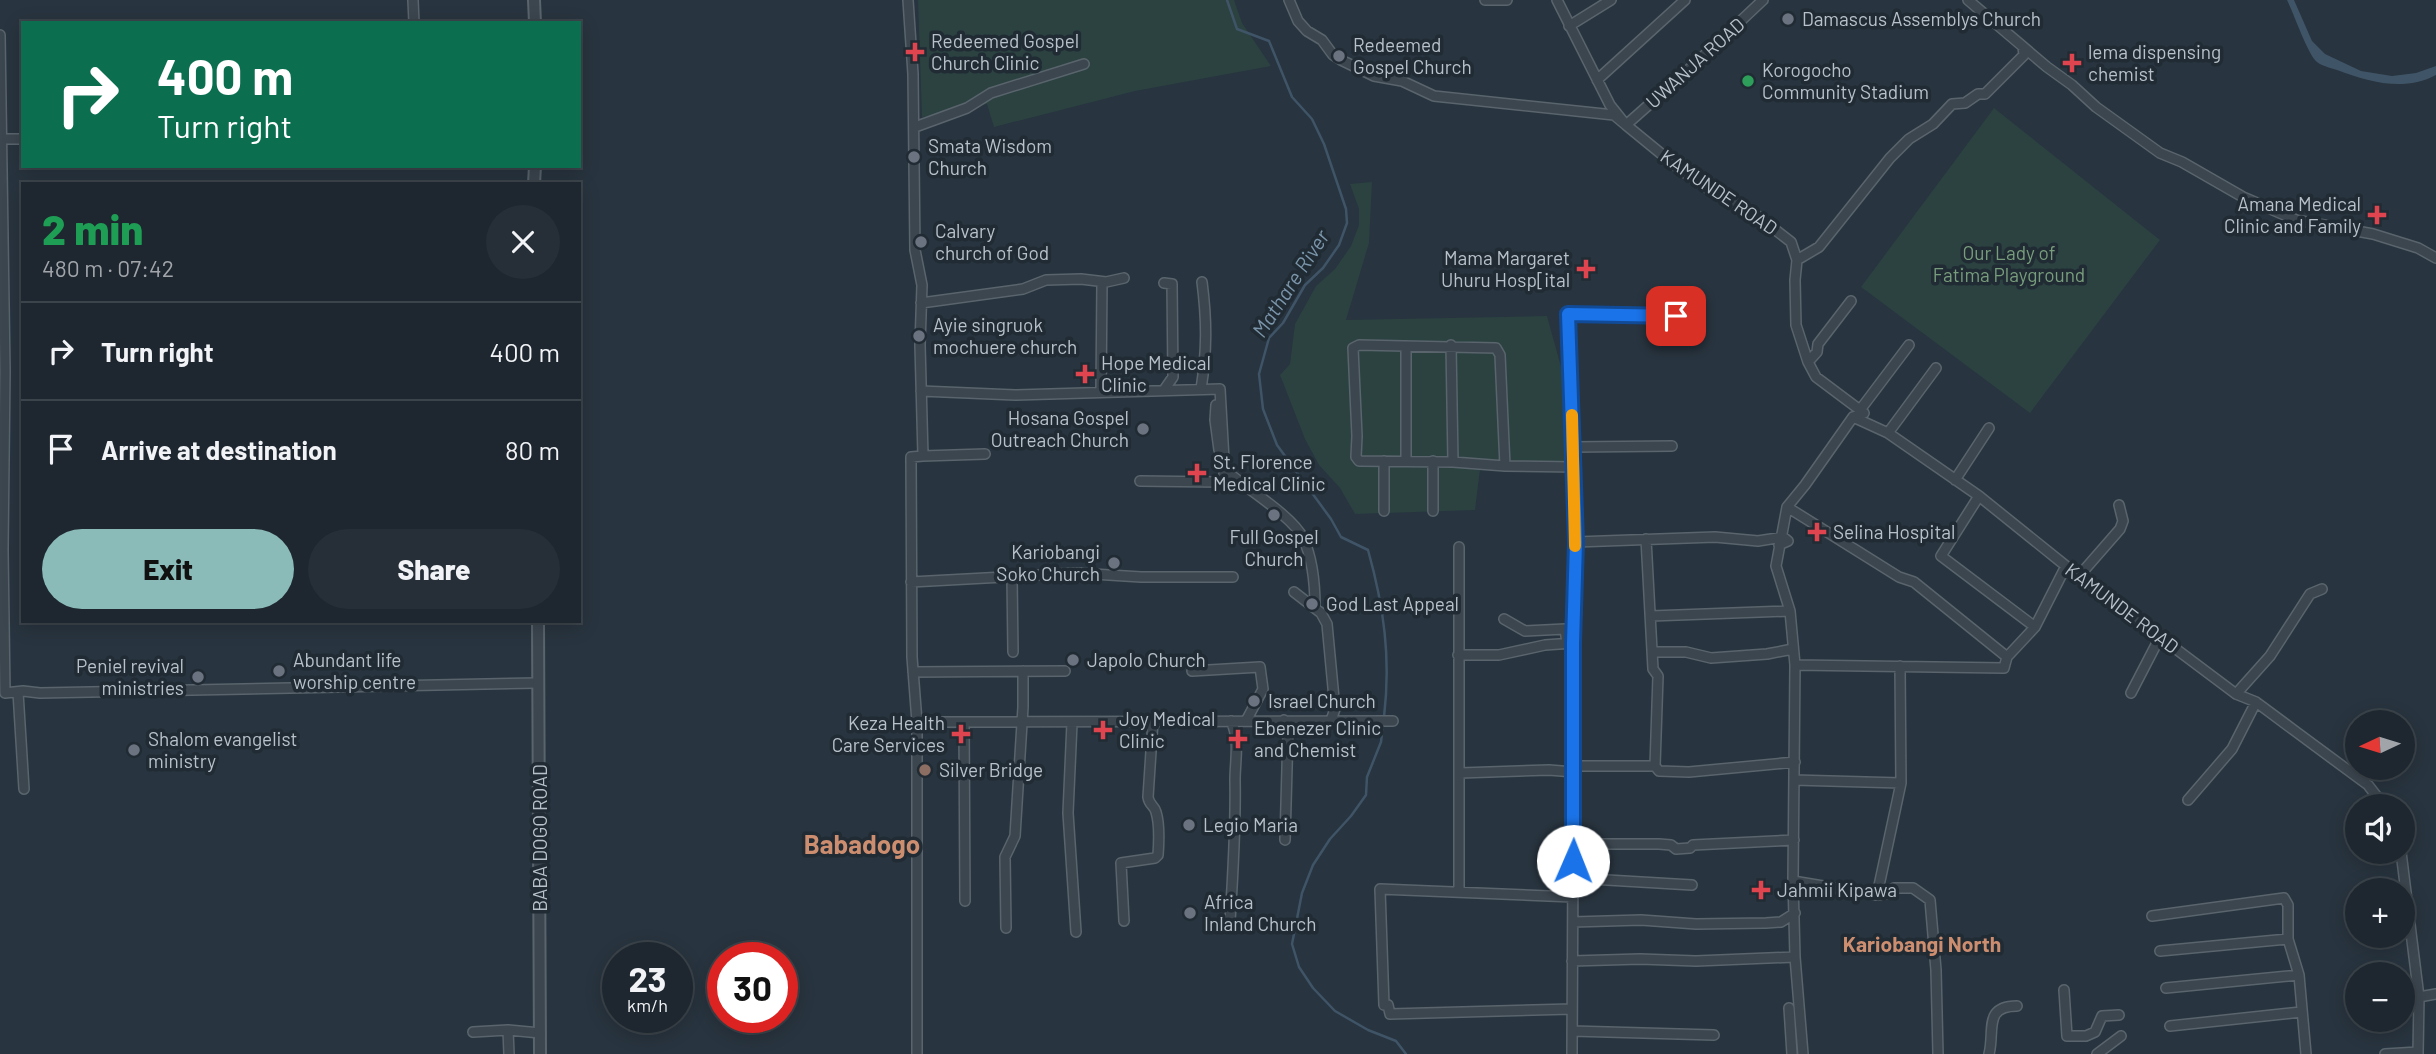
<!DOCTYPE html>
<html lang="en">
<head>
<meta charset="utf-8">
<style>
	:root { --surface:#1e272f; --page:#262f37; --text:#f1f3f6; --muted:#a1a5aa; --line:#3c444b; --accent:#8bbbb9 }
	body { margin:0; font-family:Barlow,sans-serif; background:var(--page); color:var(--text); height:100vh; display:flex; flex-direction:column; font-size:26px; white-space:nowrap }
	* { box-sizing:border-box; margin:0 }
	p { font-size:23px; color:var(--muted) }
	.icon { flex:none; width:38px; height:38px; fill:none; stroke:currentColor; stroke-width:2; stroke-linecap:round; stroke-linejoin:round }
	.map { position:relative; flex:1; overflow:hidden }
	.sheet { position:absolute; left:21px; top:182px; width:560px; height:441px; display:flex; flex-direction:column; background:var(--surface); border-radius:0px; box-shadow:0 4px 18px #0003,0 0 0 2px var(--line) }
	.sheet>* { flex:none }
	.banner { position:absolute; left:21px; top:21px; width:560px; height:147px; border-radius:0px; box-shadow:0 4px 18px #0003,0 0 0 2px var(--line); background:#0b6e4f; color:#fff; overflow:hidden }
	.needle { width:46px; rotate:266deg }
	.tools { position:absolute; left:2345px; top:710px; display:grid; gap:14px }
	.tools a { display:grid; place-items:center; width:70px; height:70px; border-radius:50%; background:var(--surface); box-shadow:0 4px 18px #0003,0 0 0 2px var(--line); font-size:35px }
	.speed { position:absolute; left:602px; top:942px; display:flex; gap:14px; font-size:35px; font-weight:700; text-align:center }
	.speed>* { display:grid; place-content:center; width:91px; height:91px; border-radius:50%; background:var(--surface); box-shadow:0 4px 18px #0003,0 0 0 2px var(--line); line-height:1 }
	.speed small { font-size:18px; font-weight:400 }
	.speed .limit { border:10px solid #d22; background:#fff; color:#111 }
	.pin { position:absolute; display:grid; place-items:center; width:60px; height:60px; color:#fff; margin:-30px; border-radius:14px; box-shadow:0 4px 10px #0006 }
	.me { position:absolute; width:77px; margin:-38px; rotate:1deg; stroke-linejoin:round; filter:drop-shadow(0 0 5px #0008) }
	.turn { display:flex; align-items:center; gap:24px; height:147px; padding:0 21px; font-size:32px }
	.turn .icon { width:91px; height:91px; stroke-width:2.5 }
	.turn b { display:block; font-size:49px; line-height:60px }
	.round { display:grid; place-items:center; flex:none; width:74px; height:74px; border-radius:37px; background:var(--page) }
	.headline { display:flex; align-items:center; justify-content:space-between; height:119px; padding:0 21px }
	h1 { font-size:42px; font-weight:800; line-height:52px; color:#1e9e55 }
	.button { display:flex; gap:14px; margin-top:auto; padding:14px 21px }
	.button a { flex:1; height:80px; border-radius:42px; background:var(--accent); color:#111; font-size:28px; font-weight:800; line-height:80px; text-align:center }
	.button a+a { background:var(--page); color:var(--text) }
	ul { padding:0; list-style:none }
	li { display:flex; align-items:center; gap:21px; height:98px; padding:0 21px; border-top:2px solid var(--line) }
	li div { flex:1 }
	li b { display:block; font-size:26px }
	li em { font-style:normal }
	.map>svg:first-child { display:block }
	.green { fill:#2b4241 }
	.water { fill:#3f5466 }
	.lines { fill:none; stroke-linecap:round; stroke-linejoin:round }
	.stream { stroke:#3f5466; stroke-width:2.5 }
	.minor-casing { stroke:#59646c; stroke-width:12 }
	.tertiary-casing { stroke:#59646c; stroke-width:14 }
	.minor { stroke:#3c464f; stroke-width:9 }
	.tertiary { stroke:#3c464f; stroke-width:10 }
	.route-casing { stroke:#114b97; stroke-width:18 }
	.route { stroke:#1a73e8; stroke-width:12 }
	.slow { stroke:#f59e0b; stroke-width:12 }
	.worship-dot { fill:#6b7280; stroke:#202b34; stroke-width:2.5 }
	.health-dot { fill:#e0444e; stroke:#202b34; stroke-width:2.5 }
	.leisure-dot { fill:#2e9e5b; stroke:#202b34; stroke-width:2.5 }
	.education-dot { fill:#8d6e63; stroke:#202b34; stroke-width:2.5 }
	.labels { text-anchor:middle; stroke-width:7; stroke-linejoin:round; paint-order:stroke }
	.poi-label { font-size:19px; fill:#b8c1c9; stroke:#202b34; text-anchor:start }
	.street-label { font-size:19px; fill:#b8c1c9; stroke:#202b34 }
	.park-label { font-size:19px; fill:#789d7c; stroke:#202b34 }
	.water-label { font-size:21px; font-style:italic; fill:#7b95aa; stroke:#202b34 }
	.neighbourhood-label { font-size:21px; font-weight:bold; fill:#cd8d6f; stroke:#202b34 }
	.district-label { font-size:26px; font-weight:bold; fill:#cd8d6f; stroke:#202b34 }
</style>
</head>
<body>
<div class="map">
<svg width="2436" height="1054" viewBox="0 0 2436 1054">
	<rect width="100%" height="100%" fill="#28343f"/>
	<path class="green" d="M 918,0 L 1234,0 L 1242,23 L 1271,66 L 1135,91 L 994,127 L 987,104 L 922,117 Z
		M 1994,108 L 2160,240 L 2030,413 L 1861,287 Z
		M 1372,182 L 1369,243 L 1346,320 L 1547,316 L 1584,450 L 1559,469 L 1481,461 L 1475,510 L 1355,514 L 1340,488 L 1319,465 L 1305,439 L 1280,375 L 1290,364 L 1295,324 L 1316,286 L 1335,269 L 1351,246 L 1359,225 L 1359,209 L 1350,184 Z"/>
	<path class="water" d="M 2287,0 L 2294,0 L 2312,41 L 2325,54 L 2361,71 L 2392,76 L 2416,73 L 2436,66 L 2436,75 C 2404,92 2369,82 2337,70 C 2331,68 2322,66 2317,62 C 2308,55 2294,14 2287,0 Z"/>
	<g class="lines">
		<path class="stream" d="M 1227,0 L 1237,29 L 1269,41 L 1292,97 L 1312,119 L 1324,144 L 1346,209 L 1347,223 L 1339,245 L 1323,268 L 1305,285 L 1283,323 L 1269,338 L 1259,374 L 1263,409 L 1277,445 L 1331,519 L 1341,537 L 1368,550 C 1384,607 1391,658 1384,717
			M 1383,724 L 1381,742 L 1367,777 L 1366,795 L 1351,816 L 1330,839 L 1313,865 L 1302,893 L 1292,944 L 1299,967 L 1313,988 L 1335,1011 L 1368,1030 L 1396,1041 L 1406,1054"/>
		<g class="minor-casing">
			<path id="minor" d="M 413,0 L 414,23
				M 908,0 L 913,74 L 915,250 L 922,285 L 920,345 L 923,456 L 911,457 L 912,657 L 917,722 L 917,1054
				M 1289,0 L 1298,21 L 1307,31 L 1322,40 L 1333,55 L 1341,60 L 1374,76 L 1402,81 L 1434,96 L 1614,115 L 1626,125 L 1696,63 L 1763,0
				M 1485,0 L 1507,0
				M 1557,0 L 1610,105 L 1626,125 L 1681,170 L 1716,194 L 1751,211 L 1791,242 L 1797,260 L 1795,280 L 1796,325 L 1808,362 L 1816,377 L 1864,413 L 1853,417 L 1888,433 L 1979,496 L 2066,566 L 2160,637 L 2236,694 L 2256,702 L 2295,731 L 2368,785 L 2385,807
				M 1968,0 L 2047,67 L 2072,85 L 2096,107 L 2160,153 L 2182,162 L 2243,197 L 2296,220 L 2373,234 L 2418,248 L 2436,258
				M 1569,26 L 1611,0
				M 0,35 L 5,371 L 3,550 L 5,693 L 23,691 L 40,693 L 538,683
				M 1597,80 L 1685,0
				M 915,127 L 967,108 L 991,93 L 1084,64
				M 3,139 L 23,139
				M 1797,260 L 1819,247 L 1890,158 L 1909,139 L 1933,124 L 1952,104 L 1965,103 L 1978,94 L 1985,94 L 2024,55 L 2023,47
				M 1164,283 L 1172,284 L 1173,377 L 1164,390
				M 921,303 L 1023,289 L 1046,280 L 1081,279 L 1106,282 L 1124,278
				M 1451,345 L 1453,462
				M 1406,347 L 1406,461
				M 1808,362 L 1817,352 L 1818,344 L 1851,301
				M 1201,389 C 1207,351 1207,321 1202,282
				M 921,391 L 1015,395 L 1220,389 L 1225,477
				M 1101,392 L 1102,282
				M 1216,405 L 1215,420 L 1219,450
				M 1860,410 L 1909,345
				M 1888,433 L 1936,368
				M 1574,447 L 1672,446
				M 923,456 L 985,454
				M 1384,461 L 1384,511
				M 1433,461 L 1433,511
				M 1505,466 L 1500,355 L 1496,348 L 1359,345 L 1353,348 L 1357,436 L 1356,457 L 1359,461 L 1453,462 L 1505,466 L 1575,467 L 1572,1054
				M 1575,467 L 1568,314 L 1684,317
				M 1224,474 L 1225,477 L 1230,474 C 1249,490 1293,517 1303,538 C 1313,559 1315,585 1315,607
				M 1955,480 L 1989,428
				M 1140,481 L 1219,482 L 1229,475
				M 1979,496 L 1941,556 L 2035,627
				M 1787,507 L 1899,577 L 1914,582 L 2007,657
				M 1646,539 L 1653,669 L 1658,676 L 1655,766
				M 1576,542 L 1715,537 L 1758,541 L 1783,537 L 1788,541 L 1779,545
				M 1459,547 L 1459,892
				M 2079,576 L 2120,529 L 2123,521 L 2119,505
				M 1012,577 L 1013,652
				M 911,582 L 1077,573 L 1141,577 L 1233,577
				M 1294,592 L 1321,613 L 1327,624 L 1335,709 L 1330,723
				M 1651,616 L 1790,611
				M 1504,619 L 1525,631 L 1565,629 L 1567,643
				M 1652,652 L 1686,652 L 1711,658 L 1767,654 L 1793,649
				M 1458,655 L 1499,655 L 1545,645 L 1573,643
				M 1795,665 L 2004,668 L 2007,657 L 2035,627 L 2066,566
				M 1192,671 L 1260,667 L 1263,689 L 1246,721
				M 913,672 L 1065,671
				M 18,692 L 24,789
				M 2131,693 L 2160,637
				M 2236,694 L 2270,656 L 2310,594 L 2322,589
				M 1284,720 L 1288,732 L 1285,840
				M 917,722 L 1393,721
				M 964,722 L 965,901
				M 1072,723 L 1068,813 L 1076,932
				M 1574,766 L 1655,766 L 1659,771 L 1689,772 L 1795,762
				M 1460,773 L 1549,770 L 1574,772
				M 1794,780 L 1901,783
				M 2188,800 L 2232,749 L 2256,702
				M 1573,844 L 1659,844 L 1671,845 L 1676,849 L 1690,848 L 1693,845 L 1794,840
				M 2401,852 L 2419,997 L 2418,1054
				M 1573,878 L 1692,885
				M 1793,881 L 1877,895 L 1889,893 L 1894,888 L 1913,888 L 1930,900 L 1936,970 L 1938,1054
				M 1877,895 L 1901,783 L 1900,666
				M 2152,916 L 2284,898 L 2288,905 L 2288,939 L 2299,975 L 2306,1054
				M 1124,921 L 1121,863 L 1155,858 L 1158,855 C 1159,842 1160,825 1156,812 C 1154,805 1149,805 1148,797 L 1153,721
				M 1230,921 C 1233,874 1236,827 1235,780 C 1235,761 1240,739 1231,721
				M 1573,922 L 1641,920 L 1696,924 L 1766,923 L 1781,922 L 1795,913
				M 1006,928 L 1005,857 L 1015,836 L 1023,707 L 1023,671
				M 2160,951 L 2288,939
				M 1572,961 L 1640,959 L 1696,961 L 1795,957
				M 2166,988 L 2299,975
				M 2064,990 L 2067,1036 L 2086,1036 L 2095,1032 L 2102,1016 L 2119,1015
				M 2419,997 L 2436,994
				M 1789,1008 L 1792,1054
				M 1572,1009 L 1390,1014 L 1388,1005 L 1384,1005 L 1380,889 L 1573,897
				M 2170,1026 L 2301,1012
				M 1572,1031 L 1714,1035
				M 473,1032 L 508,1030
				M 509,1054 L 508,1030 L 540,1033
				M 1803,1054 L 1795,957 L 1793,881 L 1795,665 L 1790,611 L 1776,566 L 1787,507 L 1805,485 L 1853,417
				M 1989,1054 C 1995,1031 1983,1006 2017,1006
				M 2097,1054 L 2121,1036
				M 2385,1054 L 2418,1052"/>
		</g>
		<g class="tertiary-casing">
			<path id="tertiary" d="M 534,0 L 535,23
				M 534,184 L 535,166
				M 538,621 L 540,1054"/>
		</g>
		<use href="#minor" class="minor"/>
		<use href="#tertiary" class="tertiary"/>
	</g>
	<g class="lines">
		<g class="route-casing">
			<path id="route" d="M 1573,861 L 1573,643 L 1576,542 L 1568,314 L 1676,316"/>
		</g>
		<use href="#route" class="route"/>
		<path class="slow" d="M 1572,415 L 1575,546"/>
	</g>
	<g class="worship-dot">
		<circle cx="1788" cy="19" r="7"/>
		<circle cx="1339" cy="56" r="7"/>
		<circle cx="914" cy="157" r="7"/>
		<circle cx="921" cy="242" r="7"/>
		<circle cx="919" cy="336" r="7"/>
		<circle cx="1143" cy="429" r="7"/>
		<circle cx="1274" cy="515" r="7"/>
		<circle cx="1114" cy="563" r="7"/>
		<circle cx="1312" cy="604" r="7"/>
		<circle cx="1073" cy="660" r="7"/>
		<circle cx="279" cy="671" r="7"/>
		<circle cx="198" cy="677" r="7"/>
		<circle cx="1254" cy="701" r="7"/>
		<circle cx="134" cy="750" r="7"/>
		<circle cx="1189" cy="825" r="7"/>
		<circle cx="1190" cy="913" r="7"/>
	</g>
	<g class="health-dot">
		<path d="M911.5 41.5h7v7h7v7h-7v7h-7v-7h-7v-7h7z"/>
		<path d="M2068.5 52.5h7v7h7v7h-7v7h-7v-7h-7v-7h7z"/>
		<path d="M2373.5 204.5h7v7h7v7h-7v7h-7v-7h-7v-7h7z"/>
		<path d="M1582.5 258.5h7v7h7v7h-7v7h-7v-7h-7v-7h7z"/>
		<path d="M1081.5 363.5h7v7h7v7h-7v7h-7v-7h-7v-7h7z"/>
		<path d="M1193.5 462.5h7v7h7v7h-7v7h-7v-7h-7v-7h7z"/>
		<path d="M1813.5 521.5h7v7h7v7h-7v7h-7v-7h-7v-7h7z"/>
		<path d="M1099.5 719.5h7v7h7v7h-7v7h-7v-7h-7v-7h7z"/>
		<path d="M957.5 723.5h7v7h7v7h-7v7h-7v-7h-7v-7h7z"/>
		<path d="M1234.5 728.5h7v7h7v7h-7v7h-7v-7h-7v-7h7z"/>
		<path d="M1757.5 879.5h7v7h7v7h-7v7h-7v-7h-7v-7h7z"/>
	</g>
	<circle class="leisure-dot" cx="1748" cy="81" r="7"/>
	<circle class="education-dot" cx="925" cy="770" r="7"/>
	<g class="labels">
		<g class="poi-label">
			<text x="1802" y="26">Damascus Assemblys Church</text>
			<text x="931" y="48">Redeemed Gospel<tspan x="931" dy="22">Church Clinic</tspan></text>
			<text x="1353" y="52">Redeemed<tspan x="1353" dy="22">Gospel Church</tspan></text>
			<text x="2088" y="59">lema dispensing<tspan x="2088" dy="22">chemist</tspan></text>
			<text x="1762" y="77">Korogocho<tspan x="1762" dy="22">Community Stadium</tspan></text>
			<text x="928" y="153">Smata Wisdom<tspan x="928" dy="22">Church</tspan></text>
			<text x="2361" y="211" text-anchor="end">Amana Medical<tspan x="2361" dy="22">Clinic and Family</tspan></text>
			<text x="935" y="238">Calvary<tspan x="935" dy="22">church of God</tspan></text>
			<text x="1570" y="265" text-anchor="end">Mama Margaret<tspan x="1570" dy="22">Uhuru Hosp[ital</tspan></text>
			<text x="933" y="332">Ayie singruok<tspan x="933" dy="22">mochuere church</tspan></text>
			<text x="1101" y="370">Hope Medical<tspan x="1101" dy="22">Clinic</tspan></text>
			<text x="1129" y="425" text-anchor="end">Hosana Gospel<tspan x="1129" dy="22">Outreach Church</tspan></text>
			<text x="1213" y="469">St. Florence<tspan x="1213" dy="22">Medical Clinic</tspan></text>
			<text x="1833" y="539">Selina Hospital</text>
			<text x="1274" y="544" text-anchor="middle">Full Gospel<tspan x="1274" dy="22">Church</tspan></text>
			<text x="1100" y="559" text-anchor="end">Kariobangi<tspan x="1100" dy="22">Soko Church</tspan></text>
			<text x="1326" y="611">God Last Appeal</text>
			<text x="293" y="667">Abundant life<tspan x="293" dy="22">worship centre</tspan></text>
			<text x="1087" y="667">Japolo Church</text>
			<text x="184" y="673" text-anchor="end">Peniel revival<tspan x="184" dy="22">ministries</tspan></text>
			<text x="1268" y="708">Israel Church</text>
			<text x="1119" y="726">Joy Medical<tspan x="1119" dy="22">Clinic</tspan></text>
			<text x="945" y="730" text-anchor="end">Keza Health<tspan x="945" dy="22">Care Services</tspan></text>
			<text x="1254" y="735">Ebenezer Clinic<tspan x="1254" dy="22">and Chemist</tspan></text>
			<text x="148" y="746">Shalom evangelist<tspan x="148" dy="22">ministry</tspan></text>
			<text x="939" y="777">Silver Bridge</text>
			<text x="1203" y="832">Legio Maria</text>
			<text x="1777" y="897">Jahmii Kipawa</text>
			<text x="1204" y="909">Africa<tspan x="1204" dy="22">Inland Church</tspan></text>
		</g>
		<g class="street-label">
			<text transform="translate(1695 63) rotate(-42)" y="7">UWANJA ROAD</text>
			<text transform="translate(1719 192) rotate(34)" y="7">KAMUNDE ROAD</text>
			<text transform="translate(2122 608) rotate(37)" y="7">KAMUNDE ROAD</text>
			<text transform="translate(540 838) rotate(-90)" y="7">BABA DOGO ROAD</text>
		</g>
		<g class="park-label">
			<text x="2009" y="260">Our Lady of<tspan x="2009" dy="22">Fatima Playground</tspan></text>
		</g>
		<g class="water-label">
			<text transform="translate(1291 284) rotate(-57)" y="7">Mathare River</text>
		</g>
		<g class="neighbourhood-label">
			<text x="1922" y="952">Kariobangi North</text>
		</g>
		<g class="district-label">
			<text x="862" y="854">Babadogo</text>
		</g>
	</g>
</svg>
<div class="tools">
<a><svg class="needle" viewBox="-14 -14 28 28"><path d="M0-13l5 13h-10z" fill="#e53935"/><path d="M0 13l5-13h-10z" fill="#a1a5aa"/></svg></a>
<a><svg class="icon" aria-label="sound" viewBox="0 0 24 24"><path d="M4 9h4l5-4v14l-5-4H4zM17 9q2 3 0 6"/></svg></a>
<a>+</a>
<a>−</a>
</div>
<div class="speed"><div>23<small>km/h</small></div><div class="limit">30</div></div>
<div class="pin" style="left:1676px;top:316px;background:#d93025"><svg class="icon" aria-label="arrive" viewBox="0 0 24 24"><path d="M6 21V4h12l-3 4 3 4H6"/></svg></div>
<svg class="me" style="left:1573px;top:861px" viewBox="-20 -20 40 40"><circle r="19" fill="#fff"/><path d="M0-13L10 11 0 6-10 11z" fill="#1a73e8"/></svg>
<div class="banner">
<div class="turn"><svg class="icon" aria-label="right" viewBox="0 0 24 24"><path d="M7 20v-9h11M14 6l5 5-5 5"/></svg><div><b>400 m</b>Turn right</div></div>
</div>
<section class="sheet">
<div class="headline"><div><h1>2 min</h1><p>480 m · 07:42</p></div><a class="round"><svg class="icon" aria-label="close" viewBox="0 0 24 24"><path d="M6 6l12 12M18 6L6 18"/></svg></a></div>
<ul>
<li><svg class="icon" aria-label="right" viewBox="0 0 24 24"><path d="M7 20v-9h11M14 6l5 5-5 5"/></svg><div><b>Turn right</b></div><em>400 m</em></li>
<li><svg class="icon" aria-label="arrive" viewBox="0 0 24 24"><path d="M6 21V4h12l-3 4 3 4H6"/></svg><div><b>Arrive at destination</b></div><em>80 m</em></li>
</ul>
<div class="button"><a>Exit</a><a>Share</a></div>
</section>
</div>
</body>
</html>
